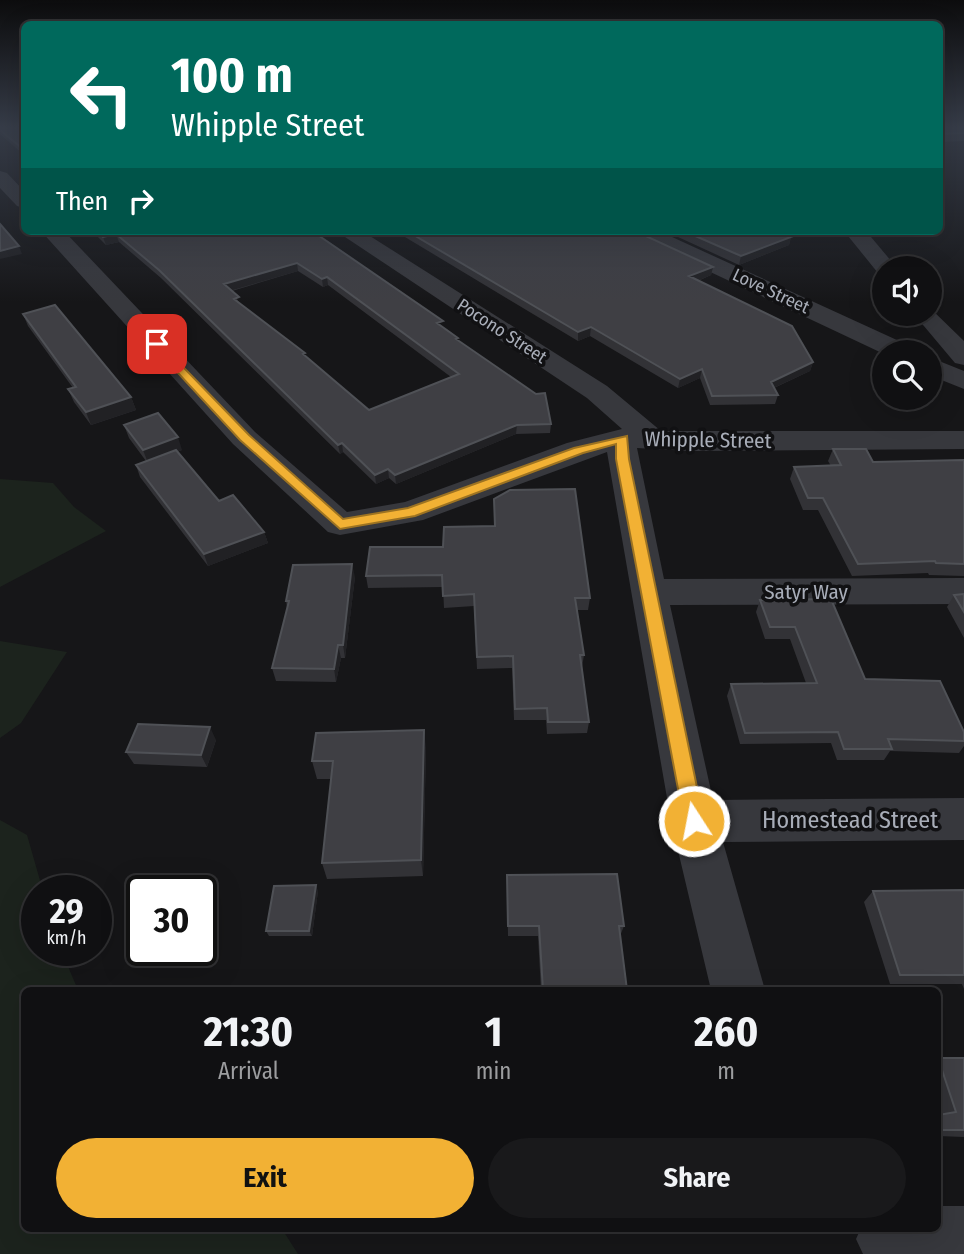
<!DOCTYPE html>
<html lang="en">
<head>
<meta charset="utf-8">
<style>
	:root { --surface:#101012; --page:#19191b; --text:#f1f3f6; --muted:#9c9d9f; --line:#303032; --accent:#f2b134 }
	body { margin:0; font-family:"Fira Sans Condensed",sans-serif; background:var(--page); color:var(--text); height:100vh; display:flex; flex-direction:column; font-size:26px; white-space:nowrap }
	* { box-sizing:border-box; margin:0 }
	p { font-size:23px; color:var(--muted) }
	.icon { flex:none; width:38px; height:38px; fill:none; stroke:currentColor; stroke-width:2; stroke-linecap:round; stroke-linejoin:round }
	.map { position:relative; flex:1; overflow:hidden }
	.details { position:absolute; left:21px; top:987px; width:920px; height:245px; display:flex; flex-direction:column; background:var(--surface); border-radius:10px; box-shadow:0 7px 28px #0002,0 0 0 2px var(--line) }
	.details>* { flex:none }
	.top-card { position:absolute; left:21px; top:21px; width:922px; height:214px; border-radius:10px; box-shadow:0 7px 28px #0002,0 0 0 2px var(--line); background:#00695c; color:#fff; overflow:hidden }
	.fabs { position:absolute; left:872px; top:256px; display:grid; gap:14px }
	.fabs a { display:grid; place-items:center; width:70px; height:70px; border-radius:50%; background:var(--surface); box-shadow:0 7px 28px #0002,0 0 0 2px var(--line); font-size:35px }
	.speed { position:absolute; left:21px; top:875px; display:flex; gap:14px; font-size:35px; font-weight:700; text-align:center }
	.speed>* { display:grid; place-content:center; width:91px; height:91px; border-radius:50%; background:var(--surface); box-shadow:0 7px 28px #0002,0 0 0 2px var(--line); line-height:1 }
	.speed small { font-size:18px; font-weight:400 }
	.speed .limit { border:4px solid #111; border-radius:10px; background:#fff; color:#111 }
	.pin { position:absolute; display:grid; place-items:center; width:60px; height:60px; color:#fff; margin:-30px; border-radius:14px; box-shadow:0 4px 10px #0006 }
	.me { position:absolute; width:77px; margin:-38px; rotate:349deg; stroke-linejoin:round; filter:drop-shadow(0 0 5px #0008) }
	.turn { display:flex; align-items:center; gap:24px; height:147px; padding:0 35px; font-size:32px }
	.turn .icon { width:91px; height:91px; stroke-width:2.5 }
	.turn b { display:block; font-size:49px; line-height:60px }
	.then { display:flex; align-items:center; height:66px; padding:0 35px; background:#0003; gap:14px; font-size:26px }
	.eta { display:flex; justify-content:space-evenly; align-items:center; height:119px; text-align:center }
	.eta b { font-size:42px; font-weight:700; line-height:49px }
	.cta { display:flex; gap:14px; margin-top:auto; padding:14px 35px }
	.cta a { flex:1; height:80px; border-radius:42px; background:var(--accent); color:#111; font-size:28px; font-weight:700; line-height:80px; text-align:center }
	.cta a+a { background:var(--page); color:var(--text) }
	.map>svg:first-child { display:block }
	.green { fill:#1c231d }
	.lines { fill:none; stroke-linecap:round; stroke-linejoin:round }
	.minor { fill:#37383d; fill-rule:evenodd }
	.wall { fill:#323236; fill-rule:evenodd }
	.shaded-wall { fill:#212124 }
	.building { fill:#3f3f44; stroke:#4f5156; stroke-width:2; fill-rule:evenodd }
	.route { fill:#f2b134; stroke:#9d7322; stroke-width:2 }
	.labels { text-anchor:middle; stroke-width:7; stroke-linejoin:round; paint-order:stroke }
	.far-street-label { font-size:18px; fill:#a8adb8; stroke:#111113 }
	.street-label { font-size:21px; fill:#a8adb8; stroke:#111113 }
	.near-street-label { font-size:24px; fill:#a8adb8; stroke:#111113 }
</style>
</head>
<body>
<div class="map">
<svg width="964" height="1254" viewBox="0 0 964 1254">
	<rect width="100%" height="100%" fill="#161618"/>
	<path class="green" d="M 0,479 L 53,483 L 74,507 L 106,531 L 0,587 Z
		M 0,641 L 67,652 L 21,723 L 0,738 Z
		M 0,820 L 27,835 L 43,891 L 37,891 L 37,950 L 61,950 L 78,990 L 24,990 L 24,1228 L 282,1229 L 298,1254 L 0,1254 Z"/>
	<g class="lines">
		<path class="minor" d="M 0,171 L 7,173 L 24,191 L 24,208 L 17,206 L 0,188 Z
			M 41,231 L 64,231 L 255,432 L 347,512 L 405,502 L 567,443 L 622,429 L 587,398 L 336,231 L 362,231 L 607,386 L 661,431 L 964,431 L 964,449 L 690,451 L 637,448 L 664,579 L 964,578 L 964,604 L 670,605 L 713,800 L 964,798 L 964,840 L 723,842 L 765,990 L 711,990 L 671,821 L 607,452 L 423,520 L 340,535 L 328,532 L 233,444 Z
			M 631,231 L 659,231 L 910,346 L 914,352 L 884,354 L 634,236 Z
			M 844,231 L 866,231 L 897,268 L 884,268 L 884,274 L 878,273 Z
			M 929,307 L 964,341 L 964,365 L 955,363 L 913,313 L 929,313 Z
			M 929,357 L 964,371 L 964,389 L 929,375 Z
			M 938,1206 L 964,1206 L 964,1254 L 863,1254 L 856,1239 L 861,1228 L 938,1228 Z"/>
	</g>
	<path class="wall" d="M 0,127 L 24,127 L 24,155 L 0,134 Z
		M 940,127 L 964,127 L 964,141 L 940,142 Z
		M 92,231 L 312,231 L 443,328 L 551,424 L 550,433 L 516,434 L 396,484 L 389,478 L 376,484 L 343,452 L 340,454 L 161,278 L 119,242 L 106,245 ZM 298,271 L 323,287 L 328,285 L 451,377 L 369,410 L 306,357 L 240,304 L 232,291 Z
		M 395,231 L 635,231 L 713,267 L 711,275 L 698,281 L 813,362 L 810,371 L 774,388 L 778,395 L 775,404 L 710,405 L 700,378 L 678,388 L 590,336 L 578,341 Z
		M 665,231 L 778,231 L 791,237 L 789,245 L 739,265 Z
		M 23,314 L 131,397 L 136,410 L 91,425 L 74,402 L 68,389 L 73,388 L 28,326 Z
		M 124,425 L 182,450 L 177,452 L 219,501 L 264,532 L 268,543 L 208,566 L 140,477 L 136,465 L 146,461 L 129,438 Z
		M 833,449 L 873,462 L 964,460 L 964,576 L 929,575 L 928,573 L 852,576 L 818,510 L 803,510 L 790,479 L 794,467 L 831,466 L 828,461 Z
		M 494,499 L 590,598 L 588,610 L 577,610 L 584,655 L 582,667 L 589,722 L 587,733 L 547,734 L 546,720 L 514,720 L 512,668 L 477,669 L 474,606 L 444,608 L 443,587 L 368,588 L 366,576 L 494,526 Z
		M 355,577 L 345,658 L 341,658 L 336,682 L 276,681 L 272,668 L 287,608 L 286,601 Z
		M 964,594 L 964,638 L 947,607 L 954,595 Z
		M 760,600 L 865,679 L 964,732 L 964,746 L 959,753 L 890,751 L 884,760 L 837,760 L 831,743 L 740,744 L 727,696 L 731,684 L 806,683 L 790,639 L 765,639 L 756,612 Z
		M 216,740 L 207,767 L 134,764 L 126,752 Z
		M 426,748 L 423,876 L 327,879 L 322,863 L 331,779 L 317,779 L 312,761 Z
		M 507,875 L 624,926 L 620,936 L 627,990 L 541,990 L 538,936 L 508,936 Z
		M 964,890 L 964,989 L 962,984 L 890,984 L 864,902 L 873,891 Z
		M 318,891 L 312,936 L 269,936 L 266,931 Z
		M 938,1058 L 964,1058 L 964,1137 L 938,1136 L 938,1115 L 941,1114 L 938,1104 Z"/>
	<path class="shaded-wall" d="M 116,234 L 119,242 L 106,245 L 103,237 Z
		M 791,237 L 789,245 L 739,265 L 741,256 Z
		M 19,246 L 22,254 L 0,259 L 0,251 Z
		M 297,263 L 298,271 L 226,292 L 224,284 Z
		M 713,267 L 711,275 L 688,285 L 689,276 Z
		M 327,277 L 328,285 L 323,287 L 322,279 Z
		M 591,327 L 590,336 L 578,341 L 578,332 Z
		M 813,362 L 810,371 L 769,390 L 771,382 Z
		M 702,369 L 700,378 L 678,388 L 680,379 Z
		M 131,397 L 136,410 L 91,425 L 86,412 Z
		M 517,425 L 516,434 L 396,484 L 395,475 Z
		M 178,437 L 182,450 L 148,463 L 143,450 Z
		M 342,443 L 343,452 L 340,454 L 338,445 Z
		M 388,469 L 389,478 L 376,484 L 375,475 Z
		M 264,532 L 268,543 L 208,566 L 204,554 Z
		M 352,564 L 355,577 L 345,658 L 343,645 Z
		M 338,645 L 341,658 L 336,682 L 334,669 Z
		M 210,727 L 216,740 L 207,767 L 201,755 Z
		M 424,730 L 426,748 L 423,876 L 421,860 Z
		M 316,885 L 318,891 L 312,936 L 309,931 Z"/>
	<path class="building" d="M 0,127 L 24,127 L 24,150 L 0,130 Z
		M 940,127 L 964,127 L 964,133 L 940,134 Z
		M 0,224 L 19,246 L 0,251 Z
		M 97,231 L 312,231 L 443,321 L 437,323 L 458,338 L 456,339 L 536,394 L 545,393 L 551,424 L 517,425 L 395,475 L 388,469 L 375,475 L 342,443 L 338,445 L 159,270 L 116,234 L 103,237 ZM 297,263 L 322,279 L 327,277 L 459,374 L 369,410 L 303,354 L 305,353 L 234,299 L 239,297 L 224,284 Z
		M 407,231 L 635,231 L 713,267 L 689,276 L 792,326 L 813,362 L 771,382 L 778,395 L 712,396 L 702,369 L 680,379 L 591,327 L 578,332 Z
		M 684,231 L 778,231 L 791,237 L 741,256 Z
		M 55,305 L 131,397 L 86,412 L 68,389 L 76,387 L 23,314 Z
		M 158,413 L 178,437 L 143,450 L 124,425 Z
		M 833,449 L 866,449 L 873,462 L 964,460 L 964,564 L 936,563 L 935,561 L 858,564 L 823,498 L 808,498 L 794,467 L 841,465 Z
		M 176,450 L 219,501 L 233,495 L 264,532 L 204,554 L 136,465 Z
		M 575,489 L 590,598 L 575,598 L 584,655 L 580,655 L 589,722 L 548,722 L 547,708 L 515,709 L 513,656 L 477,657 L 474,594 L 443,596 L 442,575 L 366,576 L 370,547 L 443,547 L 444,527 L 495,526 L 494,499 L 510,490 Z
		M 352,564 L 343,645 L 338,645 L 334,669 L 272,668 L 289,601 L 286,601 L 293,565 Z
		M 964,594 L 964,612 L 954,595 Z
		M 831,599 L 865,679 L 940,681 L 964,732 L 964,741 L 888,739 L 892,749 L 844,749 L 838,732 L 745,733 L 731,684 L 817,683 L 795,627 L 770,627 L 760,600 Z
		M 138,724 L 210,727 L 201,755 L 126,752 Z
		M 424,730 L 421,860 L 322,863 L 333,761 L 312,761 L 316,733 Z
		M 617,874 L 624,926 L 619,926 L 627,990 L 543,990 L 539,926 L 508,926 L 507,875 Z
		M 316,885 L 309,931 L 266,931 L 274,886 Z
		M 964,890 L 964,975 L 900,975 L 873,891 Z
		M 938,1058 L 964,1058 L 964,1130 L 938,1130 L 938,1115 L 956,1112 Z"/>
	<linearGradient id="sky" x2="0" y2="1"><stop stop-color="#0c0c0d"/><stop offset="0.42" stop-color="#363c48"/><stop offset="1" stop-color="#363c48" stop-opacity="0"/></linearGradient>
	<rect width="964" height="302" fill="url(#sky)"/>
	<path class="route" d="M 157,340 L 249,435 L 343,519 L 408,508 L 574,448 L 627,436 L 629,459 L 704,821 L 701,827 L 694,830 L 687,827 L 684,821 L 616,459 L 616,444 L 583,453 L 415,516 L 340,529 L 240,440 L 153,346 L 152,344 Z"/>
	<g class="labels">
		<g class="far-street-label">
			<text transform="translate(771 291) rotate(25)" y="6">Love Street</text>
			<text transform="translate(502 331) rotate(33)" y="6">Pocono Street</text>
		</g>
		<g class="street-label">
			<text transform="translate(708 440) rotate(1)" y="7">Whipple Street</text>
			<text x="806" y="599">Satyr Way</text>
		</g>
		<g class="near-street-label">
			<text x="850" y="828">Homestead Street</text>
		</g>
	</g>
</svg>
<div class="fabs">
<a><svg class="icon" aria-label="sound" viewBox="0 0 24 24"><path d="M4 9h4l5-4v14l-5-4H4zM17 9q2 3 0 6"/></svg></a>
<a><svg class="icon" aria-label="search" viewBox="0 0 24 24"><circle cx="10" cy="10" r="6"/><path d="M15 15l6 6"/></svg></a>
</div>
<div class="speed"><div>29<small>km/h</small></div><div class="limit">30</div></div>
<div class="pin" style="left:157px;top:344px;background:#d93025"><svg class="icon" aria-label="arrive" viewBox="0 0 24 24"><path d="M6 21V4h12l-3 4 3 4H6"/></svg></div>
<svg class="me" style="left:694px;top:821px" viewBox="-20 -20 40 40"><circle r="17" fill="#f2b134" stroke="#fff" stroke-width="3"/><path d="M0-11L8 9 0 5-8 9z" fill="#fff"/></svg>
<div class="top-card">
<div class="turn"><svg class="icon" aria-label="left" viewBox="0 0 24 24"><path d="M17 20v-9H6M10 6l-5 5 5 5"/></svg><div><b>100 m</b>Whipple Street</div></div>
<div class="then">Then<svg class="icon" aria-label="right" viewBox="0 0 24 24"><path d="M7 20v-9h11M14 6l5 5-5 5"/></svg></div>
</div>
<section class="details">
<div class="eta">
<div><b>21:30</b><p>Arrival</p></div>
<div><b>1</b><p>min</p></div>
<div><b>260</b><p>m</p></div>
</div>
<div class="cta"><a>Exit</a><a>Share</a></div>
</section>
</div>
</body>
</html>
